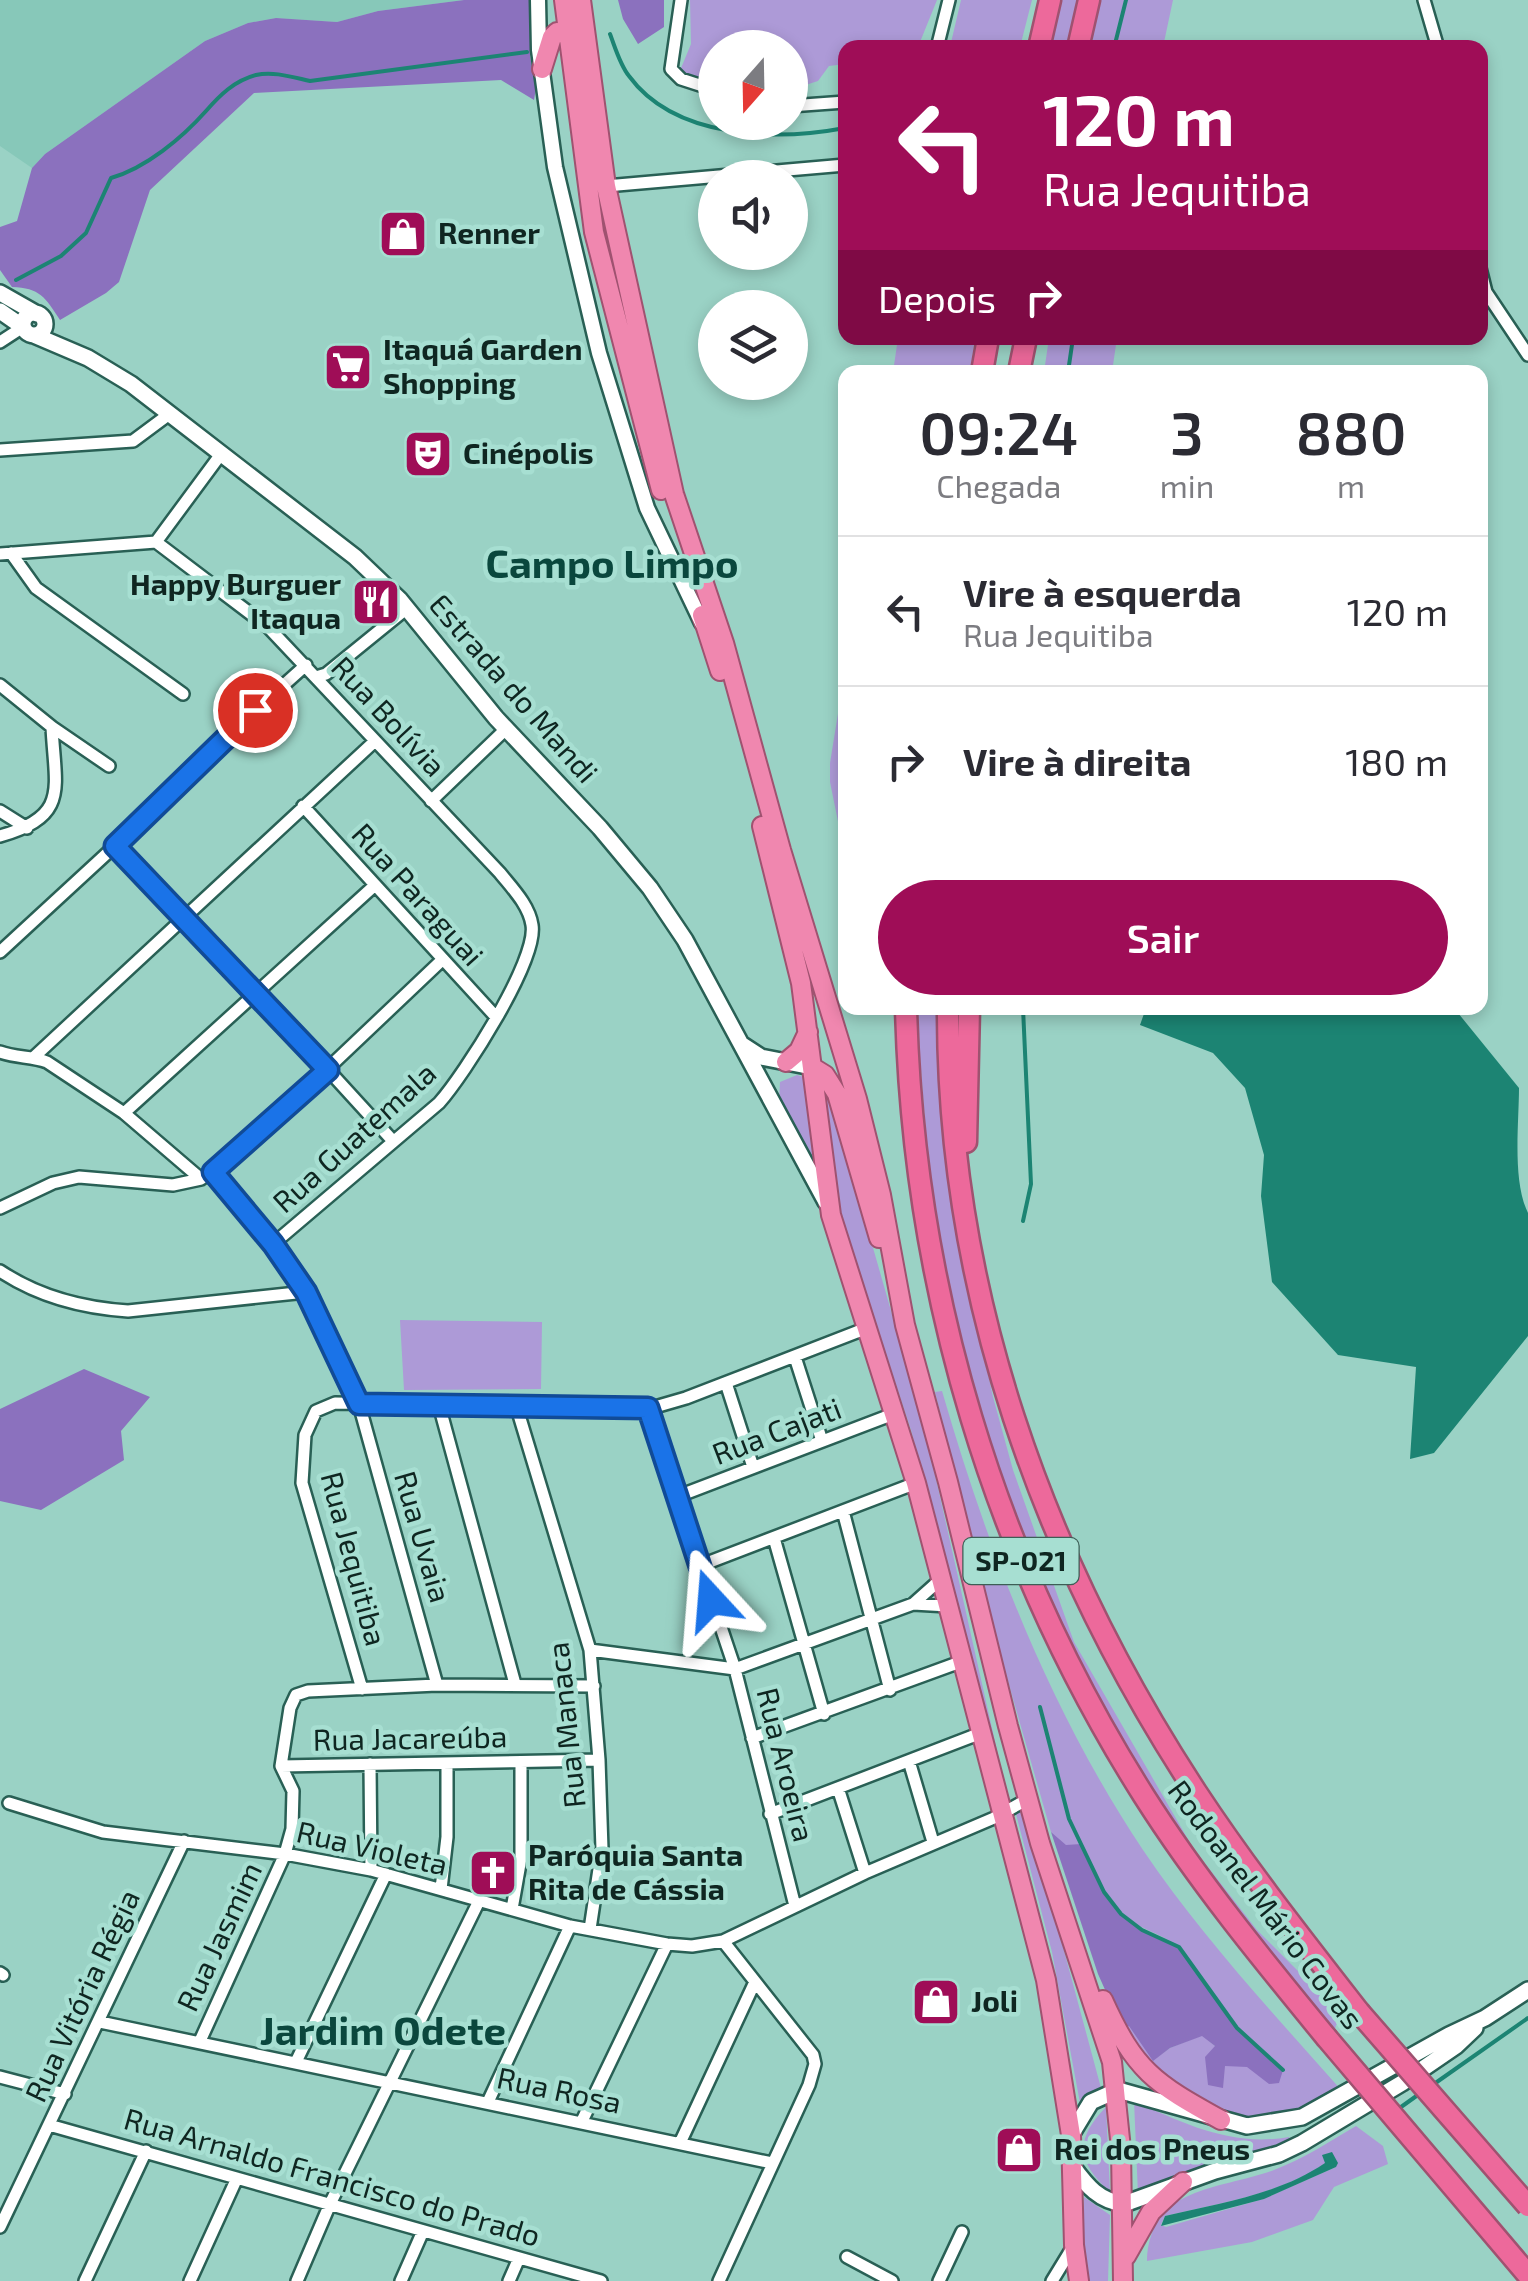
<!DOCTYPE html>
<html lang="pt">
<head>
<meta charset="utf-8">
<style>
	:root { --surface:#fff; --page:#f2f2f3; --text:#2b2b33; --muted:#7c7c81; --line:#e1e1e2; --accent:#9f0d57 }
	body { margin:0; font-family:"Exo 2",sans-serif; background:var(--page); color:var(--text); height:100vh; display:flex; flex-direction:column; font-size:38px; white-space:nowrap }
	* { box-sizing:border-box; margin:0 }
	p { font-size:32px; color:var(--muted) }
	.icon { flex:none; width:55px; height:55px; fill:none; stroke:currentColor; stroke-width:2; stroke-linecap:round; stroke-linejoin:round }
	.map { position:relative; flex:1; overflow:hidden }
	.details { position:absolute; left:838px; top:365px; width:650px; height:650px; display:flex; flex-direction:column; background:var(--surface); border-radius:20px; box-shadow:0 5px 15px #0003 }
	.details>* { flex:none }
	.hud { position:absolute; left:838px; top:40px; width:650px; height:305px; border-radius:20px; box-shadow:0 5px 15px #0003; background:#9f0d57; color:#fff; overflow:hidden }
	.needle { width:65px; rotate:200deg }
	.tools { position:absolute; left:698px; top:30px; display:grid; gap:20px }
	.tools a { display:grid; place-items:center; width:110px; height:110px; border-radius:50%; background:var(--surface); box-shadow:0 5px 15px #0003; font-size:50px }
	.pin { position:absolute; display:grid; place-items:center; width:85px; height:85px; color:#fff; margin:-42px; border:5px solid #fff; border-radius:50%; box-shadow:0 2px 10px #0007 }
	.me { position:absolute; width:110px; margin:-55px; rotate:341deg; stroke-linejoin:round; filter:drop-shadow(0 0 8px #0008) }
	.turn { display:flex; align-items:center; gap:35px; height:210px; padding:0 40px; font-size:45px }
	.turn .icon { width:130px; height:130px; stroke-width:2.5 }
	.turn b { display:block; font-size:70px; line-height:85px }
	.then { display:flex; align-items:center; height:95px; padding:0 40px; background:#0003; gap:20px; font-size:38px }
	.eta { display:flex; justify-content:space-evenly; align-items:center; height:170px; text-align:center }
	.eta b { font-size:60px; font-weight:600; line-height:70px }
	.cta { display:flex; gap:20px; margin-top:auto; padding:20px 40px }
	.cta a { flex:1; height:115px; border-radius:60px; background:var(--accent); color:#fff; font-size:40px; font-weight:600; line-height:115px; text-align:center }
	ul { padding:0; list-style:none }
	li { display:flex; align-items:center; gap:30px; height:150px; padding:0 40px; border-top:2px solid var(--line) }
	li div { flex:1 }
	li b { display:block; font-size:38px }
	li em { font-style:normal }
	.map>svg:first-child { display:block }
	.built { fill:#87c8b9 }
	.green { fill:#ad9ad7; fill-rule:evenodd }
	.forest { fill:#8b71be }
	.water { fill:#1c8473 }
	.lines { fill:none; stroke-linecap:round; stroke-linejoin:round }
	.stream { stroke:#1c8473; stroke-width:4 }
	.minor-casing { stroke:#296055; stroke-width:16 }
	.tertiary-casing { stroke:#296055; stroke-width:19 }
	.secondary-casing { stroke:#296055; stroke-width:20 }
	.trunk-casing { stroke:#9f5270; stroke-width:22 }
	.motorway-casing { stroke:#9f5270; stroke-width:25 }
	.minor { stroke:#fff; stroke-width:11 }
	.tertiary { stroke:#fff; stroke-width:14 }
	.secondary { stroke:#fff; stroke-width:15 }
	.trunk { stroke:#f087af; stroke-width:18 }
	.motorway { stroke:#ed699b; stroke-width:20 }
	.motorway-bridge-casing { stroke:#9f5270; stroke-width:25; stroke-linecap:butt }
	.motorway-bridge { stroke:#ed699b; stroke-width:20 }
	.route-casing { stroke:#114b97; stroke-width:25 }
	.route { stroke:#1a73e8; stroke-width:18 }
	.labels { text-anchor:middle; stroke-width:9; stroke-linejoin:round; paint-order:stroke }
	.shield { fill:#a7dfd2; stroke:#3d5e56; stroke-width:2.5 }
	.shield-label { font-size:28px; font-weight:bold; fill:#0f2621 }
	.poi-label { font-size:30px; font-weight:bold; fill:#0f2621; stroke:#a7dfd2; text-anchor:start }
	.street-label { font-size:30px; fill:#0f2621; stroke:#a7dfd2 }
	.district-label { font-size:40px; font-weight:bold; fill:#0a473d; stroke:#a7dfd2 }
</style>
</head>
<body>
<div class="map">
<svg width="1528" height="2281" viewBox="0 0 1528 2281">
	<rect width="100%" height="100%" fill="#9ad2c5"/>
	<path class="built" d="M 0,0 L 464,0 L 378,11 L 337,22 L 276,18 L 248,23 L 205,41 L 45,154 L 32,168 L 0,146 Z"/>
	<path class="green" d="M 690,0 L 937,0 L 918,47 L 845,48 L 845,64 L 829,66 L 818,81 L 790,90 L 790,48 L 715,48 L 715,87 L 679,73 L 691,44 Z
		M 961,0 L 1032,0 L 1020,47 L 950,47 Z
		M 1054,0 L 1078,0 L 1067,47 L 1044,48 Z
		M 1096,0 L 1173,0 L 1163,47 L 1092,48 Z
		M 898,338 L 975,338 L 970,372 L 893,372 Z
		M 1049,338 L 1117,338 L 1112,372 L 1044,372 Z
		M 845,670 L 845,856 L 830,782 L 830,763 Z
		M 916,1008 L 938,1008 L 945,1127 L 966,1272 L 993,1397 L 1013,1470 L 1074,1642 L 1193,1848 L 1257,1930 L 1345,2018 L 1336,2025 L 1333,2037 L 1171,1845 L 1022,1555 L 960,1348 L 930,1182 Z
		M 797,1075 L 804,1077 L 817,1167 L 779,1103 L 780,1082 Z
		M 822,1088 L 832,1104 L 925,1430 L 1009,1804 L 911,1430 L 834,1198 Z
		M 400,1320 L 542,1322 L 541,1389 L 404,1390 Z
		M 942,1391 C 989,1553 1049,1709 1143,1850 C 1202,1937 1273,2013 1342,2091 L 1310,2108 L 1261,2119 L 1236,2119 L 1173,2093 L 1123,2030 L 1129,2025 L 1153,2060 L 1170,2048 L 1202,2035 L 1215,2046 L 1224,2066 L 1247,2066 L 1258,2046 C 1222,2016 1211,1982 1181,1950 C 1168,1935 1139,1930 1122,1914 C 1096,1889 1078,1856 1051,1832 L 1002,1660 L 935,1392 Z
		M 1020,1807 L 1056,1921 L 1101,2088 L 1080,2103 L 1052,1952 L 1016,1814 Z
		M 1134,2101 C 1185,2124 1232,2147 1289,2137 L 1292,2142 L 1138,2194 Z
		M 1106,2107 L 1110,2192 C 1077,2162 1074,2140 1106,2107 Z
		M 1356,2126 L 1383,2146 L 1388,2164 L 1334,2187 L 1313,2220 L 1252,2242 L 1147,2261 C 1150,2185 1220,2190 1274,2170 C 1303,2159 1329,2142 1356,2126 ZM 1326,2163 L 1336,2167 L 1263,2199 L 1166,2227 L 1161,2225 L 1165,2216 C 1220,2203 1278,2195 1326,2163 Z
		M 1084,2197 L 1110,2215 L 1108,2281 L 1089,2281 L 1084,2245 Z"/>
	<path class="forest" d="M 464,0 L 532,0 L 530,56 L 536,88 L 534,100 L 501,80 L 254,93 L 150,190 L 119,282 L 106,293 L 60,320 C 45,297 40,288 12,287 L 0,270 L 0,227 L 17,221 L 32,168 L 45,154 L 205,41 L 248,23 L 276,18 L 337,22 L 378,11 Z
		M 618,0 L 664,0 L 664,27 L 638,44 L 623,19 Z
		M 84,1369 L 150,1397 L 121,1431 L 124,1460 L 41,1510 L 0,1501 L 0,1409 Z
		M 1051,1832 L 1066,1845 L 1081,1844 L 1106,1895 L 1121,1914 L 1142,1930 L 1179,1947 L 1237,2028 L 1283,2070 L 1279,2083 L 1269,2084 L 1247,2067 L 1225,2066 L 1223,2088 L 1208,2085 L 1205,2057 L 1215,2046 L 1202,2036 L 1170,2048 L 1153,2061 L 1129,2026 L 1123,2030 L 1098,1974 Z"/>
	<path class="water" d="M 1146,1008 L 1454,1008 L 1519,1088 C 1519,1123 1512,1181 1528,1213 L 1528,1336 L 1434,1453 L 1410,1459 L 1416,1367 L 1338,1355 L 1272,1282 L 1261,1196 L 1264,1155 L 1245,1088 L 1213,1053 L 1140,1025 Z
		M 1332,2152 L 1338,2163 L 1336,2167 L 1264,2199 L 1161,2226 L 1165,2216 C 1219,2203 1278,2195 1325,2163 L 1322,2155 Z"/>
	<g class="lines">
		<path class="stream" d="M 610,34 C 615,47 620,65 629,76 C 675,139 776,141 845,128
			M 1114,48 L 1126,0
			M 16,280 L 61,256 L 86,233 L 111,178 C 146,168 182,138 206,111 C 220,95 234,81 256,75 C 273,71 292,77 310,81 L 527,52
			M 1068,372 L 1073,338
			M 1023,1221 L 1031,1184 L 1023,1008
			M 1040,1707 L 1069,1819 L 1104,1892 L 1121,1914 L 1142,1930 L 1179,1947 L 1237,2028 L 1283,2070
			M 1434,2084 L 1528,2018
			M 1401,2107 L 1422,2092"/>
		<g class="minor-casing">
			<path id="minor" d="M 681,0 L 671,69 L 681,79 L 715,90
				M 1424,0 L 1438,48
				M 937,48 L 949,0
				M 790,106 L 845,102
				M 606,186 L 845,165
				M 1480,268 L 1486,292 L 1528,355
				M 0,342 L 23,327
				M 0,450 L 133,441 L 168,415
				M 156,542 L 268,627 L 500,873 C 512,888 529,905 532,925 C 538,960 464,1075 439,1103 L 273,1244
				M 11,553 L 36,588 L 183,694
				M 0,554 L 156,542 L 221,454
				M 316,677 L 326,674 L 406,609
				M 0,685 L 52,727 L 109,766
				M 431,801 L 506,729
				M 303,806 L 496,1017
				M 0,811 L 27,828
				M 0,836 C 70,816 55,789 52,727
				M 115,846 L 257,992 L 393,1141
				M 0,952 L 115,846 L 199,761 L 306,665
				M 0,1052 C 16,1058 32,1056 47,1062 L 124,1113 L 201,1179
				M 34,1057 L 375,741
				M 124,1113 L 374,886
				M 213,1172 L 273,1244 L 306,1292 L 359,1404 L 437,1685
				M 0,1208 L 53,1183 L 79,1177 L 173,1185 L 201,1179 L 229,1160 L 264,1129 L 441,961
				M 0,1271 C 39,1297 82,1308 128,1311 L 306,1292
				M 795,1357 L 822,1441
				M 726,1383 L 753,1467
				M 439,1405 L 515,1684
				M 516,1405 L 590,1650 L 599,1760 L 602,1849 L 590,1929
				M 648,1409 L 735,1669 L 795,1906
				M 676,1497 L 896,1413
				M 843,1511 L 890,1690
				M 774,1538 L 824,1714
				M 699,1566 L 916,1483
				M 913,1604 L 948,1606
				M 590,1650 L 735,1669 L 913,1604 L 941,1579
				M 362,1689 L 302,1483 L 305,1435 L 316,1411 L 335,1403 L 648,1409 L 686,1398 L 867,1328
				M 752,1738 L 963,1661
				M 909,1761 L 933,1842
				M 370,1764 L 371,1870
				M 281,1766 L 599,1760
				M 838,1788 L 865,1873
				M 9,1803 L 103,1832 L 285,1854 L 371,1870 L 570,1926 L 667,1944 L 692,1946 L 723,1941 L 865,1873 L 994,1818 L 1028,1799
				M 770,1814 L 981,1733
				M 441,1889 L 447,1837 L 447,1763
				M 512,1909 L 521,1858 L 521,1762
				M 0,1973 L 3,1975
				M 100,2022 L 772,2163
				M 200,2041 L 285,1854 L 292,1829 L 293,1791 L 281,1766 L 290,1708 L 296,1695 L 308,1691 L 437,1685 L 594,1686
				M 296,2062 L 386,1874
				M 0,2077 L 65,2094
				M 488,2102 L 570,1926
				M 582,2121 L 667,1944
				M 49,2125 L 601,2281
				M 680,2143 L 754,1984
				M 0,2227 L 184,1841
				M 847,2257 L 892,2281
				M 85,2281 L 146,2151
				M 190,2281 L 237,2178
				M 297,2281 L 330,2204 L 479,1901
				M 401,2281 L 423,2231
				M 509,2281 L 519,2258
				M 719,2281 L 809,2085 L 815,2064 L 813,2055 L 723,1941
				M 939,2281 L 962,2232
				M 1052,2281 L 1074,2245"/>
		</g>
		<g class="tertiary-casing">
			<path id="tertiary" d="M 538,0 L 539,50 L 555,167 L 599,353 L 647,508 L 702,623"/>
		</g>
		<g class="secondary-casing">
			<path id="secondary" d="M 0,293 L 37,314
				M 0,311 L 23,327
				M23 324a11 11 0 1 1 22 0a11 11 0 1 1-22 0Z
				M 34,335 L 88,358 L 131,384 L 355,557 L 400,600 L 496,718 L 600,828 L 650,888 L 685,940 L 826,1202
				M 741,1044 L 761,1057 L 812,1067
				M 1071,2135 L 1091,2102 L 1118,2090 L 1247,2126 L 1302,2117 L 1449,2035 L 1485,2018 L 1528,1990
				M 1073,2167 C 1087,2186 1099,2201 1124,2204 L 1215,2171 L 1279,2154 L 1302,2143 L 1402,2083 L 1456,2046 L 1475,2028"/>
		</g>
		<g class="trunk-casing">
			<path id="trunk" d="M 564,0 L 594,232 L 661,490
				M 581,0 L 606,186 L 674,494 L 724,643 L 781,850 L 857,1099 L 881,1195 L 905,1325 L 948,1482 L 1008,1726 L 1040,1843 L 1112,2062 L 1121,2149 L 1123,2281
				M 542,69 L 552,37 L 557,32 L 576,37
				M 702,615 L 720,671
				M 762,826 L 801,983 L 831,1215 L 916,1483 L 1046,1980 L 1071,2135 L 1074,2245 L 1079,2281
				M 786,1062 L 799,1051 L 808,1032
				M 812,1067 L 825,1075 L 837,1094 L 879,1238
				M 1103,2000 C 1135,2071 1154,2083 1221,2120
				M 1126,2256 L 1151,2212 L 1183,2182"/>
		</g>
		<g class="motorway-casing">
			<path id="motorway" d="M 1039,48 L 1050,0
				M 1078,48 L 1089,0
				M 982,372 L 988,338
				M 1019,372 L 1026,338
				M 906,1008 C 913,1287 994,1559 1144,1796 C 1198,1881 1262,1959 1326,2037
				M 948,1008 C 947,1290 1042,1557 1196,1792 C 1246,1868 1303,1940 1359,2012
				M 966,1142 L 969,1008"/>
		</g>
		<use href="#minor" class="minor"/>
		<use href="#tertiary" class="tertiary"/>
		<use href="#secondary" class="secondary"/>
		<use href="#trunk" class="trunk"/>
		<use href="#motorway" class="motorway"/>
		<g class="motorway-bridge-casing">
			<path id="motorway-bridge" d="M 1359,2012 L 1528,2206
				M 1326,2037 L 1528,2275"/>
		</g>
		<use href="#motorway-bridge" class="motorway-bridge"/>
	</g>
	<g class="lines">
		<g class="route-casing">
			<path id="route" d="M 255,710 L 115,846 L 328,1070 L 213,1172 L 273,1244 L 306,1292 L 359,1404 L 648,1408 L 711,1600"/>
		</g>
		<use href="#route" class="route"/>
	</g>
	<defs>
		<g id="shop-square" transform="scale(2.5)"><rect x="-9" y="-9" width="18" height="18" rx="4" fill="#9f0d57" stroke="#a7dfd2"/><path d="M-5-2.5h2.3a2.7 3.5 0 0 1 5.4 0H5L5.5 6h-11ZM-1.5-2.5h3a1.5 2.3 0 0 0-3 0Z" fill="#fff"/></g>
		<g id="supermarket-square" transform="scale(2.5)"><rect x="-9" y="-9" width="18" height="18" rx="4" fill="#9f0d57" stroke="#a7dfd2"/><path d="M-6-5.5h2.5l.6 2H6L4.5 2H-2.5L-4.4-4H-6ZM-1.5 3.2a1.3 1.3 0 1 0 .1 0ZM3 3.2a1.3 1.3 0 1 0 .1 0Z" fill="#fff"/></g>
		<g id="theatre-square" transform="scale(2.5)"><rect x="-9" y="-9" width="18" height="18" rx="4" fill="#9f0d57" stroke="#a7dfd2"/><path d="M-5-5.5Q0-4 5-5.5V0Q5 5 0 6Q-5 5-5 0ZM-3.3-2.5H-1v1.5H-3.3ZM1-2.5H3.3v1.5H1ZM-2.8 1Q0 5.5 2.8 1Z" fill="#fff"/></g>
		<g id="restaurant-square" transform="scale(2.5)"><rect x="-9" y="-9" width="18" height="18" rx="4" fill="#9f0d57" stroke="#a7dfd2"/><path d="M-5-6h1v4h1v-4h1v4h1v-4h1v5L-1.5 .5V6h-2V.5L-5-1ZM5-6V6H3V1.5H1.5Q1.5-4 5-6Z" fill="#fff"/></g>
		<g id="church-square" transform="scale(2.5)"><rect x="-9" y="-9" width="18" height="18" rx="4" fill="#9f0d57" stroke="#a7dfd2"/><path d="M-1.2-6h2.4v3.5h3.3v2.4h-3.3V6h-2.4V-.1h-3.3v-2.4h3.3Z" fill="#fff"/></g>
	</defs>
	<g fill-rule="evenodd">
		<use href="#shop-square" x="403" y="234"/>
		<use href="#supermarket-square" x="348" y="367"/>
		<use href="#theatre-square" x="428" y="454"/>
		<use href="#restaurant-square" x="376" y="602"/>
		<use href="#church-square" x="493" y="1873"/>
		<use href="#shop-square" x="936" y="2002"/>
		<use href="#shop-square" x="1019" y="2150"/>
	</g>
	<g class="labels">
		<rect class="shield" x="963.5" y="1538" width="115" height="46" rx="8"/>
		<g class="shield-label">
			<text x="1021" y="1571">SP-021</text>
		</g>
		<g class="poi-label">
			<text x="438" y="244">Renner</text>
			<text x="383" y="360">Itaquá Garden<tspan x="383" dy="34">Shopping</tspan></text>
			<text x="463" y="464">Cinépolis</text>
			<text x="341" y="595" text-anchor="end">Happy Burguer<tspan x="341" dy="34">Itaqua</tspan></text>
			<text x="528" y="1866">Paróquia Santa<tspan x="528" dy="34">Rita de Cássia</tspan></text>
			<text x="971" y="2012">Joli</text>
			<text x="1054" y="2160">Rei dos Pneus</text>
		</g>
		<g class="street-label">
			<text transform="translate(513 689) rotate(49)" y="10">Estrada do Mandi</text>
			<text transform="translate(388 717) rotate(47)" y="10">Rua Bolívia</text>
			<text transform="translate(417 895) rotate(48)" y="10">Rua Paraguai</text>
			<text transform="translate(355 1138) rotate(-42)" y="10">Rua Guatemala</text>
			<text transform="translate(777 1432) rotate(-21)" y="10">Rua Cajati</text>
			<text transform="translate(422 1537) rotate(74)" y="10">Rua Uvaia</text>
			<text transform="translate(353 1559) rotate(75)" y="10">Rua Jequitiba</text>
			<text transform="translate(567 1725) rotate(-96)" y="10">Rua Manaca</text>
			<text transform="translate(410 1739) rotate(-1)" y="10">Rua Jacareúba</text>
			<text transform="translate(785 1765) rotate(76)" y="10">Rua Aroeira</text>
			<text transform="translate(372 1849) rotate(13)" y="10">Rua Violeta</text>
			<text transform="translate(1265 1905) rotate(53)" y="10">Rodoanel Mário Covas</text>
			<text transform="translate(220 1937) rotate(-65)" y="10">Rua Jasmim</text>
			<text transform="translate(83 1996) rotate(-65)" y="10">Rua Vitória Régia</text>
			<text transform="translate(559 2091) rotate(12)" y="10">Rua Rosa</text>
			<text transform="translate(332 2178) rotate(16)" y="10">Rua Arnaldo Francisco do Prado</text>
		</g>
		<g class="district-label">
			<text x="612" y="578">Campo Limpo</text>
			<text x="383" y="2045">Jardim Odete</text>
		</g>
	</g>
</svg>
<div class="tools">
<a><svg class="needle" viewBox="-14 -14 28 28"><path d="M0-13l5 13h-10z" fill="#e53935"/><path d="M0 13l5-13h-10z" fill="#7c7c81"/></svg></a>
<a><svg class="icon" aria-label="sound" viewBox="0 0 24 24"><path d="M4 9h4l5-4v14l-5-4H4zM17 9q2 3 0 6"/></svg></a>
<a><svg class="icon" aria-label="layers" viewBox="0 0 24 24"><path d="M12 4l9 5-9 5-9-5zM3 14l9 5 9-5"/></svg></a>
</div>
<div class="pin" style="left:255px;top:710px;background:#d93025"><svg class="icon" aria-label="arrive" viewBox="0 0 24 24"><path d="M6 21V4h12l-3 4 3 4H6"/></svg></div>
<svg class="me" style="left:711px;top:1600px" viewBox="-20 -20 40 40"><path d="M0-17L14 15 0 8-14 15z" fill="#1a73e8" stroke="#fff" stroke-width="4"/></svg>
<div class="hud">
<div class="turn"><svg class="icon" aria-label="left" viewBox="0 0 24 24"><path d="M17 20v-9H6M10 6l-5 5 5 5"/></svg><div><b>120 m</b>Rua Jequitiba</div></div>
<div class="then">Depois<svg class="icon" aria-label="right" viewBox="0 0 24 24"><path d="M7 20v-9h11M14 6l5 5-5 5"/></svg></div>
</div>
<section class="details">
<div class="eta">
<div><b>09:24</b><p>Chegada</p></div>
<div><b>3</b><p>min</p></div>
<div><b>880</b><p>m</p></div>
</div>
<ul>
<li><svg class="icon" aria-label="left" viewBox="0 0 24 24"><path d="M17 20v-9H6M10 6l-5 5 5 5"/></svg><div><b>Vire à esquerda</b><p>Rua Jequitiba</p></div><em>120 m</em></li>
<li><svg class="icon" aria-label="right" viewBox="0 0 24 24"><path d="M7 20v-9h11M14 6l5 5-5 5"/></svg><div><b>Vire à direita</b></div><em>180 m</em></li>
</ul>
<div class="cta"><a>Sair</a></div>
</section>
</div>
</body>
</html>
